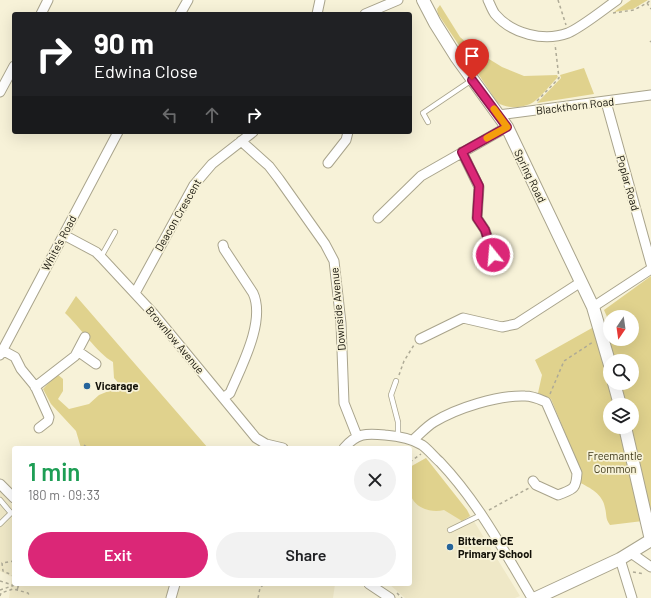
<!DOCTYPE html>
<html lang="en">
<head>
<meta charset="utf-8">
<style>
	:root { --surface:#fff; --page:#f2f2f2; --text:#202124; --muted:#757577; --accent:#db2777 }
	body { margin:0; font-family:Barlow,sans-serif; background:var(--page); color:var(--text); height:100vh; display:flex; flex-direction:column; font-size:15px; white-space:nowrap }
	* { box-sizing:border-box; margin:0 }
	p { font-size:13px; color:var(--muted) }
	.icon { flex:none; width:22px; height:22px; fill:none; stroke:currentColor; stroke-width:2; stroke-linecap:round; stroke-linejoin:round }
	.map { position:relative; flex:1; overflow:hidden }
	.drawer { position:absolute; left:12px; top:446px; width:400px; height:140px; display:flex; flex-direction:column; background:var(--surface); border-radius:4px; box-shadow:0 4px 16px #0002 }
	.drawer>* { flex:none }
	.guide { position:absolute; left:12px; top:12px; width:400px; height:122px; border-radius:4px; box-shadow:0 4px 16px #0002; background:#202124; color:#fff; overflow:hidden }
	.needle { width:26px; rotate:193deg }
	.fabs { position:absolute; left:603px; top:310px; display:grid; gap:8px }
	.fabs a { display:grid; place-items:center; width:36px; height:36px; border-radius:50%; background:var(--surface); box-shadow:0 4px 16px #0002; font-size:20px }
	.pin { position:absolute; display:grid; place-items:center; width:34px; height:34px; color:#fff; margin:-41px -17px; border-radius:50% 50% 50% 0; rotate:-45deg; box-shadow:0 0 4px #0007 }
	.pin .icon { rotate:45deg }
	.me { position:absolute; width:44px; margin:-22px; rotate:343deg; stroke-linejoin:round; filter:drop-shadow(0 0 3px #0008) }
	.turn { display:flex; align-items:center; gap:14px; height:84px; padding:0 16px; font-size:18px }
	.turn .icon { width:52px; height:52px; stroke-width:2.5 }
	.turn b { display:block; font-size:28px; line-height:34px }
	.lanes { display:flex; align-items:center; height:38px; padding:0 16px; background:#0003; justify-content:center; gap:20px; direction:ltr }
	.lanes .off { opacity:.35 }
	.round { display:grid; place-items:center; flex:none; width:42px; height:42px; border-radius:21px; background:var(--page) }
	.head { display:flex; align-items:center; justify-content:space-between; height:68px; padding:0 16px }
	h1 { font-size:24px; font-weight:600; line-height:30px; color:#1e9e55 }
	.cta { display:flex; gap:8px; margin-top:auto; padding:8px 16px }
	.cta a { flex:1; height:46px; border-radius:24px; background:var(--accent); color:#fff; font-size:16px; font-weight:600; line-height:46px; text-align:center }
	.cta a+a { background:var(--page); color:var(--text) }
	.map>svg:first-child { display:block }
	.built { fill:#efe8c7 }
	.green { fill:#e0d28d; fill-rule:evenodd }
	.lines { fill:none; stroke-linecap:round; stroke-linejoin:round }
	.lane-casing { stroke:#a9a48c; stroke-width:6 }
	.street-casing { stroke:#a9a48c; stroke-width:11 }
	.secondary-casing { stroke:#a9a48c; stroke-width:14 }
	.path { stroke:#aeaa96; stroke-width:1.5; stroke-dasharray:3 3; stroke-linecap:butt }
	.lane { stroke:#fff; stroke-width:4.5 }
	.street { stroke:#fff; stroke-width:9 }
	.secondary { stroke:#fff; stroke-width:12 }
	.path-bridge { stroke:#aeaa96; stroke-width:1.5; stroke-dasharray:3 3; stroke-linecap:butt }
	.route-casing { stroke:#8e194d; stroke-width:10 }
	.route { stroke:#db2777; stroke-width:7 }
	.slow { stroke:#f59e0b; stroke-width:7 }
	.poi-dot { fill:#25649a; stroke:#f7f2d8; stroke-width:1.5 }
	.labels { text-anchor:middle; stroke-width:3.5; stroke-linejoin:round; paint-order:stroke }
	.street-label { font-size:11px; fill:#131108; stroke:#f7f2d8 }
	.poi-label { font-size:11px; font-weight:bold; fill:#131108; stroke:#f7f2d8; text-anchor:start }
	.park-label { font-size:11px; fill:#3c3616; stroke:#f7f2d8 }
</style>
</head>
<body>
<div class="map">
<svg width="651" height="598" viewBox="0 0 651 598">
	<rect width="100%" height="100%" fill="#f7f2d8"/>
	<path class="built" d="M 426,458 L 467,510 L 520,596 L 515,598 L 405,598 L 389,584 L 410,584 L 410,467 Z
		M 0,491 L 14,507 L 14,584 L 335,584 L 333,598 L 9,598 L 12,577 L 0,571 Z"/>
	<path class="green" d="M 631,0 L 648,0 L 633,9 L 614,12 Z
		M 440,5 L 460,37 L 476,51 L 502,67 L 524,76 L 557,75 L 558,77 C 551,84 538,101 530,104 C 521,108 505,109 497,102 L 438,14 L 437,9 Z
		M 584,68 L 594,94 L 537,103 L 561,78 L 560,75 Z
		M 651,276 L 651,520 L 610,525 C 605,518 607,515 605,508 C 603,494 590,488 579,482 L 579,467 L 551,399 L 538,393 L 542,375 L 535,360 L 608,319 L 604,310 ZM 610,317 L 632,317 L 632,339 L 610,339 ZM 610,361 L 632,361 L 632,383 L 610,383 ZM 610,405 L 632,405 L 632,427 L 610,427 Z
		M 76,296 L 208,448 L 81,448 L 76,431 L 51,404 L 43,389 L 57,374 L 63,379 L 63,391 L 58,399 L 69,409 L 89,404 L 99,395 L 121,386 L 114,378 L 113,362 C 97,353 80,327 65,313 Z
		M 426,458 L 467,510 L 470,516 L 462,521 L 444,510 C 432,513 416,509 411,496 C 408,489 410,476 410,467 Z"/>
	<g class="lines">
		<g class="lane-casing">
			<path id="lane" d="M 428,122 L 423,113 L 472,80
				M 101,257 L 115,232
				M 396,381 L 391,395 L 398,422 L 398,436
				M 0,524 L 11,513 L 0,500
				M 450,530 L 481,515"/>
		</g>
		<g class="street-casing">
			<path id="street" d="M 488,0 C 490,4 492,10 495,14 C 512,34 544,42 568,33 C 582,27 604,9 617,0
				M 41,14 L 48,0
				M 180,14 L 188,0
				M 317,14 L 320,0
				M 365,14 L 398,0
				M 0,92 L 14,66
				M 606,102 L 651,264
				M 498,115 L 651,95
				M 241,141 L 269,166 L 279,179 L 325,244 L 334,261 L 341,323 L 344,403 L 357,436
				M 462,152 L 479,187 L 477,218 L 485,230 L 495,259
				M 328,163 L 346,140 L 348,132
				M 378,218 L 421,176 L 507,127
				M 64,235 L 96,252 L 101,257 L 153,313 L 256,438 L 266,444 L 283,448
				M 223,245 L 224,249 L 253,293 C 266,321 241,367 230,393 L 223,398
				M 135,293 L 194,185 L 212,164 L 253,132
				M 593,307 L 651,269
				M 420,339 L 463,318 L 502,327 L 516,324 L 581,282
				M 2,350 L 15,357 L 21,369 L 35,386 L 49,417 L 48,421 L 39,428
				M 79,352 L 96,364
				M 0,355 L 118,132
				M 35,387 L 75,356 L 85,337
				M 413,440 C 420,434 426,427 434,422 C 457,408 498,395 525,396 C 533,396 539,399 546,402 L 577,473 C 576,490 573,489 558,495 L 536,485 L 533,481
				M 344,448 C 357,433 366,433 385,435 C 398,436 411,438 422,445 C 429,450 434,457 440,462 C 478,502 504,551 532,598
				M 0,484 L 14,498
				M 631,553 L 651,567
				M 620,559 L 632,598
				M 369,584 L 390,598
				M 171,598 L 175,584"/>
		</g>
		<g class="secondary-casing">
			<path id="secondary" d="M 423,0 L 435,23 L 457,58 L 507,127 L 593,307 L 610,365
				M 614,383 L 620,405
				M 625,427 L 651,540
				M 536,598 L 620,559 L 651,540"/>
		</g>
		<path class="path" d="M 558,0 L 566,25
			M 647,3 L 651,0
			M 613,13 L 634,10 L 647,3 L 651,9
			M 650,42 L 651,41
			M 537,101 L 559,78 L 555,44
			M 399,375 L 404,361 L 414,345
			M 550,394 L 564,361 L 593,342
			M 84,445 L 88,448
			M 410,462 L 421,454
			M 489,510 L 529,488
			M 14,561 L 2,563 L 3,571 L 14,576
			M 633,572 L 644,574
			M 0,581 L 19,587
			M 0,590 L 15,585
			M 397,593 L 402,598
			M 0,596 L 1,593 L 13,589 L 28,593 L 29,595
			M 258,598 L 260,588 L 264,584"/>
		<use href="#lane" class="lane"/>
		<use href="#street" class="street"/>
		<use href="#secondary" class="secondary"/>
		<path class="path-bridge" d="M 17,590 L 19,584"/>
	</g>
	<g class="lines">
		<g class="route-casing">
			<path id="route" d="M 472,80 L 507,127 L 462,152 L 479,186 L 477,218 L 485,230 L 493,255"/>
		</g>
		<use href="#route" class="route"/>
		<path class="slow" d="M 487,138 L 507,127 L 494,109"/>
	</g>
	<g class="poi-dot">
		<circle cx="87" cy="386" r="4"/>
		<circle cx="450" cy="547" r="4"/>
	</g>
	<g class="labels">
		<g class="street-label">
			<text transform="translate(575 106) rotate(-7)" y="4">Blackthorn Road</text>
			<text transform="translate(530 176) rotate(64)" y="4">Spring Road</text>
			<text transform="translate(628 183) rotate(74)" y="4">Poplar Road</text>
			<text transform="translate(178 215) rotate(-60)" y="4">Deacon Crescent</text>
			<text transform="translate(59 243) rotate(-62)" y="4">White's Road</text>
			<text transform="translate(338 309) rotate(-95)" y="4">Downside Avenue</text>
			<text transform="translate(175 340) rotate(50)" y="4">Brownlow Avenue</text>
		</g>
		<g class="poi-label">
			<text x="95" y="390">Vicarage</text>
			<text x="458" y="545">Bitterne CE<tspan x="458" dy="13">Primary School</tspan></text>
		</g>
		<g class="park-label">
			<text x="615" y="460">Freemantle<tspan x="615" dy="13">Common</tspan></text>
		</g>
	</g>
</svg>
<div class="fabs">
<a><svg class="needle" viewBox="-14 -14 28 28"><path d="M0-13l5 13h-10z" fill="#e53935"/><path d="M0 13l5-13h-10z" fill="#757577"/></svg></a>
<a><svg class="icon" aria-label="search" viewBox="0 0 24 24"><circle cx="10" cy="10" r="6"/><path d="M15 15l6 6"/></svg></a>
<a><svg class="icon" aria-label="layers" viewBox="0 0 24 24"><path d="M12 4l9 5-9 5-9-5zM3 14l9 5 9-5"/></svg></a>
</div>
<div class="pin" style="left:472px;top:80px;background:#d93025"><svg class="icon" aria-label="arrive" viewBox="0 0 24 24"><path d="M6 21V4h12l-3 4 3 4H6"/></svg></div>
<svg class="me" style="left:493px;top:255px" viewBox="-20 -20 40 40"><circle r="17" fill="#db2777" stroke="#fff" stroke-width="3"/><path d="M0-11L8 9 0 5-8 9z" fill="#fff"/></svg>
<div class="guide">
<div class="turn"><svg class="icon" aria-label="right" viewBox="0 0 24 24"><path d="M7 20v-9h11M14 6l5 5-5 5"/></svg><div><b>90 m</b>Edwina Close</div></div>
<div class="lanes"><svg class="icon off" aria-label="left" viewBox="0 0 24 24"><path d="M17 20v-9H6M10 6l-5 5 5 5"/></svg><svg class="icon off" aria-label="ahead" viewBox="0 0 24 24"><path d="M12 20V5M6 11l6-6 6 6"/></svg><svg class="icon" aria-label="right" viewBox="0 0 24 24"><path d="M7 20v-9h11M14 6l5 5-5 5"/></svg></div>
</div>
<section class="drawer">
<div class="head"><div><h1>1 min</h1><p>180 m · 09:33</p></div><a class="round"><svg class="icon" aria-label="close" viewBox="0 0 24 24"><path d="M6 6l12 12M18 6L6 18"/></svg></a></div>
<div class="cta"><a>Exit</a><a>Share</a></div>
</section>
</div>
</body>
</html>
